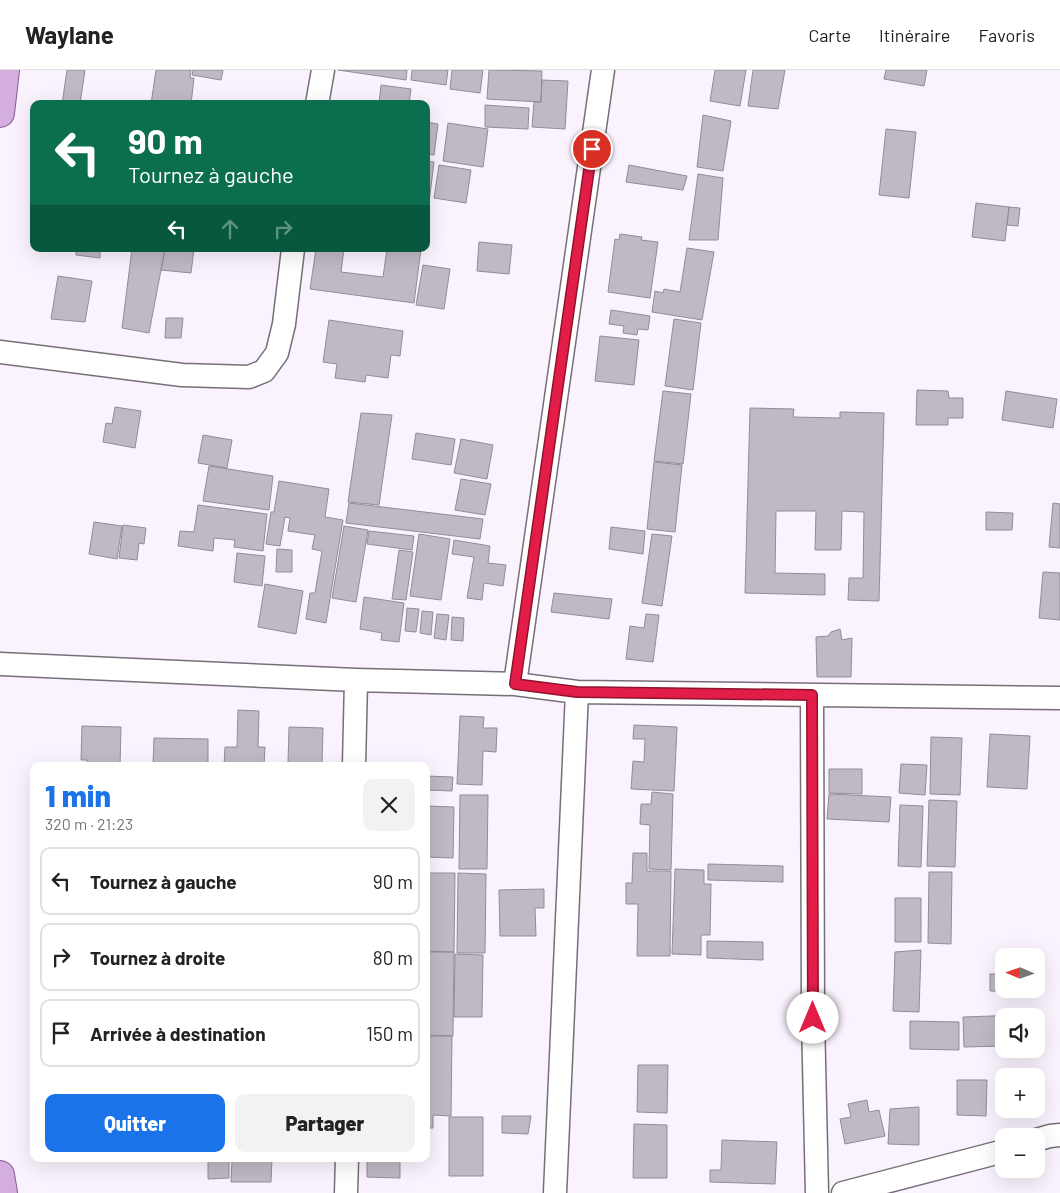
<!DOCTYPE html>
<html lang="fr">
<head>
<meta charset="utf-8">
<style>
	:root { --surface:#fff; --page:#f2f2f2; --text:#222; --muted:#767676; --line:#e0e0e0; --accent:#1a73e8 }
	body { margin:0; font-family:Barlow,sans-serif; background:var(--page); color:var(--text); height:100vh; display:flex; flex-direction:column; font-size:19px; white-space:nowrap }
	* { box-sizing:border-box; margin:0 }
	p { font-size:16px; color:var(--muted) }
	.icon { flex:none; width:28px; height:28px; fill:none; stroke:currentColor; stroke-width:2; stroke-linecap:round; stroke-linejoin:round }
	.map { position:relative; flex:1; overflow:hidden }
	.drawer { position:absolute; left:30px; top:692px; width:400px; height:400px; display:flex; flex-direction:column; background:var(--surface); border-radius:10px; box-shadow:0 5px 20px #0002 }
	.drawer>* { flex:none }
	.hud { position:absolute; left:30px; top:30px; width:400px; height:152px; border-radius:10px; box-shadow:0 5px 20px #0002; background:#0b6e4f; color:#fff; overflow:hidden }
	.needle { width:32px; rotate:272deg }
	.buttons { position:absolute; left:995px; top:878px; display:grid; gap:10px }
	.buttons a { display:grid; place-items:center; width:50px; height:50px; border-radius:10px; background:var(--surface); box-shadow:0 5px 20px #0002; font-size:25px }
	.pin { position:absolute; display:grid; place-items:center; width:42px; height:42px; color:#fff; margin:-21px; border:2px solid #fff; border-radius:50%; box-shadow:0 1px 5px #0007 }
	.me { position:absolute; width:55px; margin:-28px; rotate:0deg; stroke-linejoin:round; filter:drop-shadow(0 0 4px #0008) }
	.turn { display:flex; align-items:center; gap:18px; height:105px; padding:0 15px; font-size:22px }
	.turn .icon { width:65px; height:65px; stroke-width:2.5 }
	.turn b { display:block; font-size:35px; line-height:42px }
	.lanes { display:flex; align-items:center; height:48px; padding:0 15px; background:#0003; justify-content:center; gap:25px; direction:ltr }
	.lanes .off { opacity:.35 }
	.round { display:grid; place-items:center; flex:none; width:52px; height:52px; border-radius:10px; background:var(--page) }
	.summary { display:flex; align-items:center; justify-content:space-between; height:85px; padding:0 15px }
	h1 { font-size:30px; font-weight:800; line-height:38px; color:var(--accent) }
	.button { display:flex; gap:10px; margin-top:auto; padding:10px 15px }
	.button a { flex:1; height:58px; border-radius:10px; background:var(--accent); color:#fff; font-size:20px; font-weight:800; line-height:58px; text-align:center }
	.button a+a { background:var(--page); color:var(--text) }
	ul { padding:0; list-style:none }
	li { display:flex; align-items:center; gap:15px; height:68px; margin:0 10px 8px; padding:0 5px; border:2px solid var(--line); border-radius:10px }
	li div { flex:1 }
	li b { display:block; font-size:19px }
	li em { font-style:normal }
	header { display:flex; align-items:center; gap:30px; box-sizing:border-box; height:70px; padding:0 25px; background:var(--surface); border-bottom:1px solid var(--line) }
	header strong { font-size:24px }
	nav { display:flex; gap:28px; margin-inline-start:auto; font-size:18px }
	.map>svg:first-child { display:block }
	.building { fill:#c0b8c3; stroke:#938c95 }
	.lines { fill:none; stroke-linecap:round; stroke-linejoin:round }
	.minor-casing { stroke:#766f78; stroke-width:25 }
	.primary-casing { stroke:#865d93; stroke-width:30 }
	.minor { stroke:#fff; stroke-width:22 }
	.primary { stroke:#d3aedf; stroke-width:28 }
	.route-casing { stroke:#92132f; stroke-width:12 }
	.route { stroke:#e11d48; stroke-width:9 }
</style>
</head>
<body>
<header>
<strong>Waylane</strong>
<nav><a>Carte</a><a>Itinéraire</a><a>Favoris</a></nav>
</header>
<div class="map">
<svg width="1060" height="1123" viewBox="0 0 1060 1123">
	<rect width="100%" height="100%" fill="#faf2fd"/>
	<path class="building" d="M 67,0 L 85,0 L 80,34 L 62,34 Z
		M 156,0 L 191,0 L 190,8 L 194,8 L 191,34 L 151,34 Z
		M 193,0 L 223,0 L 221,10 L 192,5 Z
		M 338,0 L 407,0 L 406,10 Z
		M 412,0 L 448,0 L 446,15 L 411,10 Z
		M 452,0 L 483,0 L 480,23 L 450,19 Z
		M 489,0 L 542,1 L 541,32 L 487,29 Z
		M 715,0 L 746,0 L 740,36 L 710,31 Z
		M 753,0 L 785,0 L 778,39 L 748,36 Z
		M 886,0 L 927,0 L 924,16 L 884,9 Z
		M 542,10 L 568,11 L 565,59 L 532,57 L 534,32 L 541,32 Z
		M 381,15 L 411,19 L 409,34 L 379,34 Z
		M 485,35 L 529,38 L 528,59 L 485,57 Z
		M 703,45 L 731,51 L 723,101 L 697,97 Z
		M 426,52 L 438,54 L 434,85 L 426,84 Z
		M 448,53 L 488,59 L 483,97 L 443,91 Z
		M 886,59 L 916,62 L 909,128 L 879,125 Z
		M 426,91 L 434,92 L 429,133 L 426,133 Z
		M 439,95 L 471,100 L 466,133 L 434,128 Z
		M 629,95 L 687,106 L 683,120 L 626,112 Z
		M 698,104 L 723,108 L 718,170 L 689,170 Z
		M 976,133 L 1009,137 L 1005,171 L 972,167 Z
		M 1009,137 L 1020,138 L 1018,156 L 1007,155 Z
		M 620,164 L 642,167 L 641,170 L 658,172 L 650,228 L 608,222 L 615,169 L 619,170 Z
		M 479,172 L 512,175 L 509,204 L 477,201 Z
		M 687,178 L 714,182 L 702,250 L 652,242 L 655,221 L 663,223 L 664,219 L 680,222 Z
		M 76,179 L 100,179 L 100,188 L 76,185 Z
		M 132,179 L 165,179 L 149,263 L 122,258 Z
		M 165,179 L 194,179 L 191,203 L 161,200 Z
		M 316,179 L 344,179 L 341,202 L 383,207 L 387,179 L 421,179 L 414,233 L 310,219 Z
		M 423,195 L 450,199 L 444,239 L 416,235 Z
		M 58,206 L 92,211 L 85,252 L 51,249 Z
		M 611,240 L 650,246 L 648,260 L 638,259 L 637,265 L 623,263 L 624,256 L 609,254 Z
		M 166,248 L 183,248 L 181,268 L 165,268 Z
		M 674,249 L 701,253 L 693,320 L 665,316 Z
		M 329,250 L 403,261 L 400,286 L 391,285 L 388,308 L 366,305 L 365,312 L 335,308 L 337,294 L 323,292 Z
		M 600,266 L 639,270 L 634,315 L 595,311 Z
		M 917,320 L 948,321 L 949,328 L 963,328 L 963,348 L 948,348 L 948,355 L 916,355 Z
		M 663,321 L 691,324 L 683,394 L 654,391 Z
		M 1006,321 L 1057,329 L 1053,358 L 1002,350 Z
		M 115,337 L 141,341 L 135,378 L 103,372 L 106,353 L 112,354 Z
		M 750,338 L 794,339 L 793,347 L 840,348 L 840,342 L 884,343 L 879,531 L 848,530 L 849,508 L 863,508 L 864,442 L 842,441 L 841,480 L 815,480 L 816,441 L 776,441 L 775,503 L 825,504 L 825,525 L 745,523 Z
		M 361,343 L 392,345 L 379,435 L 348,432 Z
		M 416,363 L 455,369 L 451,395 L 412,389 Z
		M 203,365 L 232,370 L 227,398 L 198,393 Z
		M 461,369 L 493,375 L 487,409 L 454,403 Z
		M 654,392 L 682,395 L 675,462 L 647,459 Z
		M 209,396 L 273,406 L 269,440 L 203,431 Z
		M 461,409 L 491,414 L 485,445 L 455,440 Z
		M 279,411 L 329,419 L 325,447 L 343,450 L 326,553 L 306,549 L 310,523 L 315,523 L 322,481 L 312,479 L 315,465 L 288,461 L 290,448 L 285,447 L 280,476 L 266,474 L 271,442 L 274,442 Z
		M 349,433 L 483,449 L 480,469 L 346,453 Z
		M 1053,433 L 1060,434 L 1060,478 L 1049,477 Z
		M 198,435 L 267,444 L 263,481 L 234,477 L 235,470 L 214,468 L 213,481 L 178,476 L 180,461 L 194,462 Z
		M 986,442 L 1013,443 L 1012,460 L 986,460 Z
		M 94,452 L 122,456 L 117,489 L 89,484 Z
		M 123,455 L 146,458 L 144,474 L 139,473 L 137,490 L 119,488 Z
		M 344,456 L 368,460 L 356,532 L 332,528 Z
		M 611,457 L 645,461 L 643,484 L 609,479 Z
		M 369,461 L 414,466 L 412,480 L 367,474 Z
		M 419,464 L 450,469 L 441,530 L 410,526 Z
		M 652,464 L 672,466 L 662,536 L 642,533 Z
		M 454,470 L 490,476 L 488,493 L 506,495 L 503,516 L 484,513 L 482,530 L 467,528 L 474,487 L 452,484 Z
		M 277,479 L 292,480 L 292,502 L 276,502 Z
		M 399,480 L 413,482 L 406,530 L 392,529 Z
		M 237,483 L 265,486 L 262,516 L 234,512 Z
		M 1043,502 L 1060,503 L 1060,550 L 1039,548 Z
		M 265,514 L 303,521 L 296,564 L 258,557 Z
		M 554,523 L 612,529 L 609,549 L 551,542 Z
		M 364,527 L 404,533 L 399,572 L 381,570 L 382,563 L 360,559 Z
		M 407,538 L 419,539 L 416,562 L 405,561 Z
		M 422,541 L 433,542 L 431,565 L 420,563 Z
		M 437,544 L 449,545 L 446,570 L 434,568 Z
		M 646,544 L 659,545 L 653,592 L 626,589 L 630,556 L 644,558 Z
		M 452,547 L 464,548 L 463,571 L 451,570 Z
		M 840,559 L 842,570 L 852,568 L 851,607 L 817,607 L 816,567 L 828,566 L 831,562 Z
		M 238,640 L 259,641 L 258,677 L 265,677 L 264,696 L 224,696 L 225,677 L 237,677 Z
		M 460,646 L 484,647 L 483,658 L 497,658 L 496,682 L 483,681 L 482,715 L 457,714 Z
		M 634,655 L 677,657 L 674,721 L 631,719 L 633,691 L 644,692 L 645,669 L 633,669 Z
		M 82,656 L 121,657 L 120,696 L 87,696 L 87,690 L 81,690 Z
		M 289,657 L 323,658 L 322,694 L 288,693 Z
		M 990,664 L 1030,666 L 1027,719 L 987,717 Z
		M 931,667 L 962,668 L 960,725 L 930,724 Z
		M 154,668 L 208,669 L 208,696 L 153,696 Z
		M 901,694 L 927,695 L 925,725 L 899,723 Z
		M 829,699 L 862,699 L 862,724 L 829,723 Z
		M 426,706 L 453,707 L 452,721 L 426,720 Z
		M 652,722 L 673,724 L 671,800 L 649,799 L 650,755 L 640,754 L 641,734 L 651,734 Z
		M 829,724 L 891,727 L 889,752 L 827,749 Z
		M 460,725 L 488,725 L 487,799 L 459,799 Z
		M 929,730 L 957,731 L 955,797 L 927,796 Z
		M 900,735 L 923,736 L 921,797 L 898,796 Z
		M 426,736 L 454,737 L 453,788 L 426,787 Z
		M 633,783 L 647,783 L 647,801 L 671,801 L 670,886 L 637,886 L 638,834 L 626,834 L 626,813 L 632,813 Z
		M 708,794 L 783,796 L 783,812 L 708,810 Z
		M 675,799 L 704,800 L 704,814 L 711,814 L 710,865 L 701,865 L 701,885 L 672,884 Z
		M 929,802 L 952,802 L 951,874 L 928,873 Z
		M 426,803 L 455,803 L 454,882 L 426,881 Z
		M 458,803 L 486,804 L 485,883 L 457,883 Z
		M 544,819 L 544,838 L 535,838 L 536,866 L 500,866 L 499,820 Z
		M 895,828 L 921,828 L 921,872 L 895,872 Z
		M 707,871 L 763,872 L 763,890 L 707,888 Z
		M 921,880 L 919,942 L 893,941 L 895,882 Z
		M 426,882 L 454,882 L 453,966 L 426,965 Z
		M 455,884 L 483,885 L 482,947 L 454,947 Z
		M 997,889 L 1004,890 L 1004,919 L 1024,919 L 1024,922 L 990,921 L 990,904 L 997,904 Z
		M 1020,945 L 1004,946 L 1004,976 L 964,977 L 963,947 Z
		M 910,951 L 959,952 L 959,980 L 910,979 Z
		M 426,966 L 452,966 L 451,1046 L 433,1045 L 433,1058 L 426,1058 Z
		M 638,995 L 668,995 L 667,1043 L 637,1042 Z
		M 957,1010 L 987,1010 L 986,1046 L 957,1045 Z
		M 867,1030 L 869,1042 L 879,1040 L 885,1066 L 845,1074 L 840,1049 L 851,1047 L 848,1034 Z
		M 919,1037 L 919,1075 L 888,1074 L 890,1039 Z
		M 502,1046 L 531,1046 L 528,1064 L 502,1063 Z
		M 449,1047 L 483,1047 L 483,1106 L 449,1106 Z
		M 634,1054 L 667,1055 L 667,1108 L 633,1108 Z
		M 722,1070 L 777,1072 L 775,1114 L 710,1112 L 710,1100 L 721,1100 Z
		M 208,1089 L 229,1089 L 229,1108 L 208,1109 Z
		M 232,1089 L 272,1089 L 271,1112 L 231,1112 Z
		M 367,1089 L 400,1089 L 400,1108 L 367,1107 Z"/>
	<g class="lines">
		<g class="minor-casing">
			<path id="minor" d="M 317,34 L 323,0
				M 0,282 L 182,305 L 249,307 L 264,301 L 277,283 L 284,254 L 293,179
				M 0,594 L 356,610 L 515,614 L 577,622 L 1060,628
				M 515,614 L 603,0
				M 812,625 L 813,948 L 817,1123
				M 354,696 L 356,610
				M 1036,1070 L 1050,1066 L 1060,1065
				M 346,1123 L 347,1089
				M 555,1123 L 577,622
				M 843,1123 L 1004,1081"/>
		</g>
		<g class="primary-casing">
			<path id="primary" d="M 0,43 L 5,0
				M 0,1105 L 3,1123"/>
		</g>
		<use href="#minor" class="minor"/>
		<use href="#primary" class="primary"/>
	</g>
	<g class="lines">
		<g class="route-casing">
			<path id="route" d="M 592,79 L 515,614 L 577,622 L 812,625 L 813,948"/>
		</g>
		<use href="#route" class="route"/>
	</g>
</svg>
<div class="buttons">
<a><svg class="needle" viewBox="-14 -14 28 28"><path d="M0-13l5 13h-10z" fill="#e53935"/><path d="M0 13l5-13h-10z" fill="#767676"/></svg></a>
<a><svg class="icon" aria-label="sound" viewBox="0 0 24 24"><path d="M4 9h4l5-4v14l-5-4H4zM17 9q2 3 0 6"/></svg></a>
<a>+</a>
<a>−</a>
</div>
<div class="pin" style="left:592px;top:79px;background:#d93025"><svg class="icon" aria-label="arrive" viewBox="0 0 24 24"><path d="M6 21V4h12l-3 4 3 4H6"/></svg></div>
<svg class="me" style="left:813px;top:948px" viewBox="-20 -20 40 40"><circle r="19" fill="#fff"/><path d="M0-13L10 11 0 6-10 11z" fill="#e11d48"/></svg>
<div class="hud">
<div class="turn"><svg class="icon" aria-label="left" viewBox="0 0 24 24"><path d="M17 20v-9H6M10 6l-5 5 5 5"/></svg><div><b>90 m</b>Tournez à gauche</div></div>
<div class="lanes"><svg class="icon" aria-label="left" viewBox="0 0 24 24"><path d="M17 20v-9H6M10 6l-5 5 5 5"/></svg><svg class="icon off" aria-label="ahead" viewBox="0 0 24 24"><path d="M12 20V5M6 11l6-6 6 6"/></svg><svg class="icon off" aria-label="right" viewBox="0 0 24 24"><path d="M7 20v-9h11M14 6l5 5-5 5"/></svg></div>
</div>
<section class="drawer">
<div class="summary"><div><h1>1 min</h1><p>320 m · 21:23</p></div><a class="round"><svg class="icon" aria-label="close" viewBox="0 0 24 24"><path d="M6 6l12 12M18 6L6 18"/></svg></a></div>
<ul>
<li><svg class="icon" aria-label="left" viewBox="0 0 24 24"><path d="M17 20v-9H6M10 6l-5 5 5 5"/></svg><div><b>Tournez à gauche</b></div><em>90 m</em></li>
<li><svg class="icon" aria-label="right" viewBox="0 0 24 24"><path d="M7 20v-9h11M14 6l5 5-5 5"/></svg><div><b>Tournez à droite</b></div><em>80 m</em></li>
<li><svg class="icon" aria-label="arrive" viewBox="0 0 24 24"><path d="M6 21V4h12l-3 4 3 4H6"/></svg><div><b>Arrivée à destination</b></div><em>150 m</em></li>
</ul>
<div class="button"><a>Quitter</a><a>Partager</a></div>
</section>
</div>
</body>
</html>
